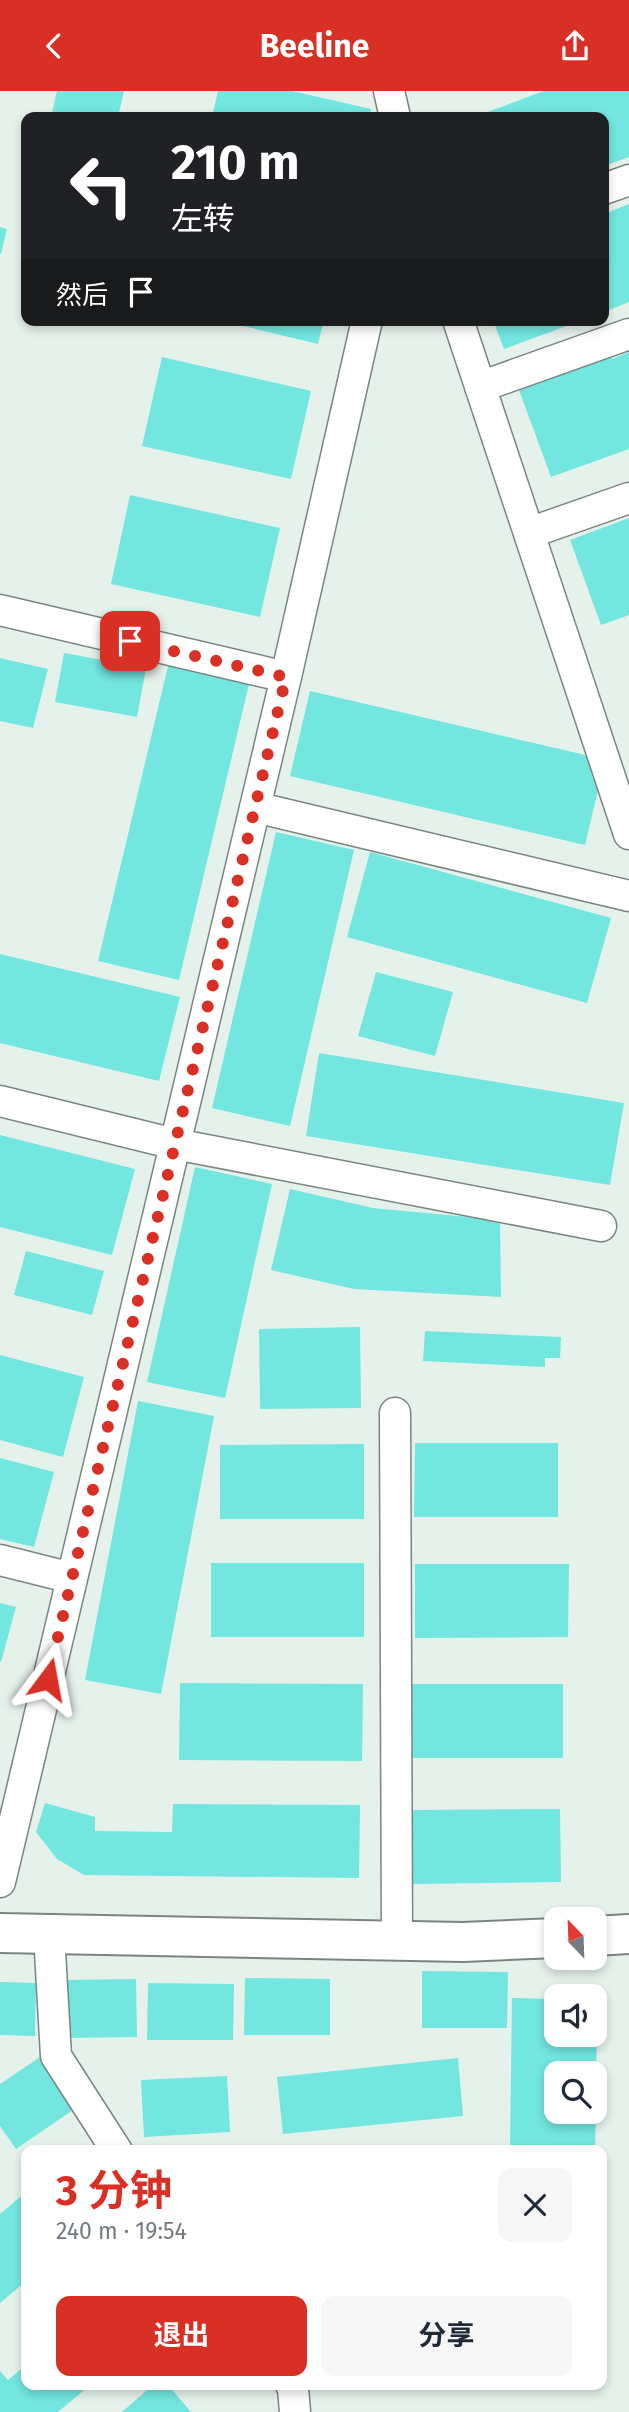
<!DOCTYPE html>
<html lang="zh">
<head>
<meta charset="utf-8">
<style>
	:root { --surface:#fff; --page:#f6f6f7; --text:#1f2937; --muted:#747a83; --accent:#d93025 }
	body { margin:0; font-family:"Fira Sans","Noto Sans SC",sans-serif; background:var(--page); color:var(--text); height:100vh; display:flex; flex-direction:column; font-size:26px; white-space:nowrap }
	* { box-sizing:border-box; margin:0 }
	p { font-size:23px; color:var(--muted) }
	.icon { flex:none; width:38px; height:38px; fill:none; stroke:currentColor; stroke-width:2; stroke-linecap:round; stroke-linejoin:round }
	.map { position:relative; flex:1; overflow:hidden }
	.side { position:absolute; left:21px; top:2054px; width:586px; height:245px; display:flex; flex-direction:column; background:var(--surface); border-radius:14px; box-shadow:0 4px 10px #0003 }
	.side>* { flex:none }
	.top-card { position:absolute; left:21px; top:21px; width:588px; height:214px; border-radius:14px; box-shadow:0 4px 10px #0003; background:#202124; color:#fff; overflow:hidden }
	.needle { width:46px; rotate:337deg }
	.fabs { position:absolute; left:544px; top:1816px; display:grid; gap:14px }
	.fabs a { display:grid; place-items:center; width:63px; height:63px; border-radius:14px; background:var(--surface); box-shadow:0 4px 10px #0003; font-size:35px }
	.pin { position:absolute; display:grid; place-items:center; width:60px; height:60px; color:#fff; margin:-30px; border-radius:14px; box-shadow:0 4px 10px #0006 }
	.me { position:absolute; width:77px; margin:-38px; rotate:13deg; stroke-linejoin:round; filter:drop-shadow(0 0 5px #0008) }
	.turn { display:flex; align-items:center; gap:24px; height:147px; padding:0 35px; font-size:32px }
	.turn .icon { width:91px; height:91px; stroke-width:2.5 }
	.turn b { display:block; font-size:49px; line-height:60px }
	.then { display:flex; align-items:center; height:66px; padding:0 35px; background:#0003; gap:14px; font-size:26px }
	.round { display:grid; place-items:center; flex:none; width:74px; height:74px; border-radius:14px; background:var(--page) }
	.headline { display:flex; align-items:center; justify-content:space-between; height:119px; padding:0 35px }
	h1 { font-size:42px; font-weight:700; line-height:52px; color:var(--accent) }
	.action { display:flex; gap:14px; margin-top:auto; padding:14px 35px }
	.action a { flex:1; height:80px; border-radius:14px; background:var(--accent); color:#fff; font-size:28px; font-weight:700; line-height:80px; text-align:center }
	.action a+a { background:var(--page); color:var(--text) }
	header { display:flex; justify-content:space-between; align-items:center; height:91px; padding:0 35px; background:var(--accent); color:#fff; font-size:32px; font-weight:700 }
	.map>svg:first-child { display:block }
	.building { fill:#72e6df }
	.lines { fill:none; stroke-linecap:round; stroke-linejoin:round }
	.street-casing { stroke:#7a8580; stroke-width:33 }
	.secondary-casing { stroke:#7a8580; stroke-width:42 }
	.street { stroke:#fff; stroke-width:30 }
	.secondary { stroke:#fff; stroke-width:38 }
	.route { stroke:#d93025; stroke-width:12; stroke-dasharray:0 21.6 }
</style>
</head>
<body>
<header><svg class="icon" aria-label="back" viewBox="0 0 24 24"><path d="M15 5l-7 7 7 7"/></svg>Beeline<svg class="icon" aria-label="share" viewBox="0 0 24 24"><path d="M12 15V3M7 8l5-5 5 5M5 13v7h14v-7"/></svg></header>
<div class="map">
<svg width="629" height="2321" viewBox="0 0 629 2321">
	<rect width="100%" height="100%" fill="#e5f2eb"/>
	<path class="building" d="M 57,0 L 124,0 L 118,26 L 51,26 Z
		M 218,0 L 292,0 L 371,18 L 370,26 L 212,26 Z
		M 544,0 L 629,0 L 629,66 L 604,75 L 604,26 L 474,26 Z
		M 629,113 L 629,211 L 604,221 L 604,123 Z
		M 0,136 L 7,138 L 1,163 L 0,163 Z
		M 218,229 L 324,229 L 318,253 Z
		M 493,229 L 580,229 L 580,230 L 504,258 Z
		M 629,261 L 629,358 L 551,386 L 519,299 L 611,265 L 612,268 Z
		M 162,266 L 311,300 L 291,388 L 142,355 Z
		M 130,404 L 280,437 L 260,526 L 111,493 Z
		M 629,427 L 629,524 L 601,534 L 570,449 Z
		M 64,562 L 146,577 L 137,626 L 55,611 Z
		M 0,567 L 48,578 L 33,637 L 0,630 Z
		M 168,575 L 249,593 L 179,889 L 98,870 Z
		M 310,600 L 594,666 L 600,691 L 585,754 L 290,685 Z
		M 276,741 L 354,759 L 290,1035 L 212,1017 Z
		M 370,761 L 611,827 L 587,912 L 347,846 Z
		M 0,863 L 180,906 L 159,990 L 0,952 Z
		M 376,881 L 453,901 L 435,965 L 358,945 Z
		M 319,962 L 624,1012 L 610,1094 L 306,1045 Z
		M 0,1044 L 135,1078 L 112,1164 L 0,1136 Z
		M 195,1076 L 272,1093 L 225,1307 L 147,1291 Z
		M 290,1098 L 373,1117 L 500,1129 L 501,1206 L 354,1198 L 271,1179 Z
		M 26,1160 L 104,1180 L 92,1224 L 14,1204 Z
		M 360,1236 L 361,1317 L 260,1318 L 259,1238 Z
		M 425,1240 L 561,1246 L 560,1267 L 545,1267 L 545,1276 L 423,1270 Z
		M 0,1264 L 84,1286 L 63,1366 L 0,1349 Z
		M 138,1310 L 214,1325 L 161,1603 L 85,1589 Z
		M 415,1352 L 558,1352 L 558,1426 L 414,1426 Z
		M 364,1353 L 364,1428 L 220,1428 L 220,1354 Z
		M 0,1367 L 54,1381 L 34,1456 L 0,1448 Z
		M 211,1472 L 364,1472 L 364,1546 L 211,1546 Z
		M 415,1473 L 569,1473 L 568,1546 L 415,1547 Z
		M 0,1512 L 16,1516 L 1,1571 L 0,1570 Z
		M 180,1592 L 363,1593 L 362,1670 L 179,1669 Z
		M 409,1593 L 563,1593 L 563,1667 L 409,1667 Z
		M 45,1712 L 95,1726 L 95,1740 L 172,1741 L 173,1713 L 360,1714 L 359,1787 L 84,1784 L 57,1768 L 36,1741 Z
		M 560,1718 L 561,1791 L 412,1793 L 412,1719 Z
		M 422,1880 L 508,1881 L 507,1937 L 422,1937 Z
		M 245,1887 L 330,1888 L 330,1944 L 244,1944 Z
		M 136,1888 L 137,1946 L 64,1947 L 63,1889 Z
		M 0,1891 L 36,1892 L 35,1945 L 0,1944 Z
		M 148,1892 L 234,1893 L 233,1949 L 147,1949 Z
		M 512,1907 L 556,1908 L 556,1944 L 597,1944 L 596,1983 L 556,1983 L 556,2021 L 596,2021 L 595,2060 L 510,2060 Z
		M 40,1966 L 76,2017 L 16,2058 L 0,2035 L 0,1993 Z
		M 458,1967 L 463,2025 L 283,2043 L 277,1986 Z
		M 227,1985 L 230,2041 L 144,2046 L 141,1989 Z
		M 26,2101 L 26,2190 L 0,2212 L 0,2123 Z
		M 26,2274 L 26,2294 L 90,2294 L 58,2321 L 0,2321 L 0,2280 L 8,2289 Z
		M 153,2294 L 168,2294 L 191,2321 L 122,2321 Z"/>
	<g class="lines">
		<g class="street-casing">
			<path id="street" d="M 389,0 L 395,26
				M 604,98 L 629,89
				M 458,229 L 629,743
				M 480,296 L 629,243
				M 529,442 L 629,407
				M 0,519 L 286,586
				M 255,716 L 629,805
				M 0,1010 L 175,1053 L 601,1135
				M 395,1322 L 397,1850
				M 0,1469 L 72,1487
				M 0,1791 L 286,586 L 367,229
				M 49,1843 L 56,1965 L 117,2060
				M 291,2294 L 293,2297 L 295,2321"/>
		</g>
		<g class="secondary-casing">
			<path id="secondary" d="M 0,1842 L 463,1851 L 556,1847
				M 595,1845 L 629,1843"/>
		</g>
		<use href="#street" class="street"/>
		<use href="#secondary" class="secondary"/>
	</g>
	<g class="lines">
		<path class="route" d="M 48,1588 L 286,586 L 130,550"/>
	</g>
</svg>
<div class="fabs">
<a><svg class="needle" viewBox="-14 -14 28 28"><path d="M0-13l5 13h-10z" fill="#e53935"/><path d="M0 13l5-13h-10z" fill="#747a83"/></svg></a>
<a><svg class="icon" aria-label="sound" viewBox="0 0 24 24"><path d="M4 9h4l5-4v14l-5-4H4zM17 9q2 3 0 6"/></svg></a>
<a><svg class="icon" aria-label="search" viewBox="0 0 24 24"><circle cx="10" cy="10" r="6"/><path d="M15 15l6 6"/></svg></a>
</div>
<div class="pin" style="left:130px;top:550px;background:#d93025"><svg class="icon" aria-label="arrive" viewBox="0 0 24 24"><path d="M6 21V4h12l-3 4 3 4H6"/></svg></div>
<svg class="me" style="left:48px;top:1588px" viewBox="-20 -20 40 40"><path d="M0-17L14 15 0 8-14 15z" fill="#d93025" stroke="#fff" stroke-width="4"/></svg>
<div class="top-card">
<div class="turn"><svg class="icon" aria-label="left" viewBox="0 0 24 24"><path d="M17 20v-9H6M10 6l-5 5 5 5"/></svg><div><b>210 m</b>左转</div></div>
<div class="then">然后<svg class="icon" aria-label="arrive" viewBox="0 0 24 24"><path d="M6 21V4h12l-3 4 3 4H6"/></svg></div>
</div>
<section class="side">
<div class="headline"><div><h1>3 分钟</h1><p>240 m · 19:54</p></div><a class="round"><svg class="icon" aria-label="close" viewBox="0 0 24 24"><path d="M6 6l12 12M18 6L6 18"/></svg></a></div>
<div class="action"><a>退出</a><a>分享</a></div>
</section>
</div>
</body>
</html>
